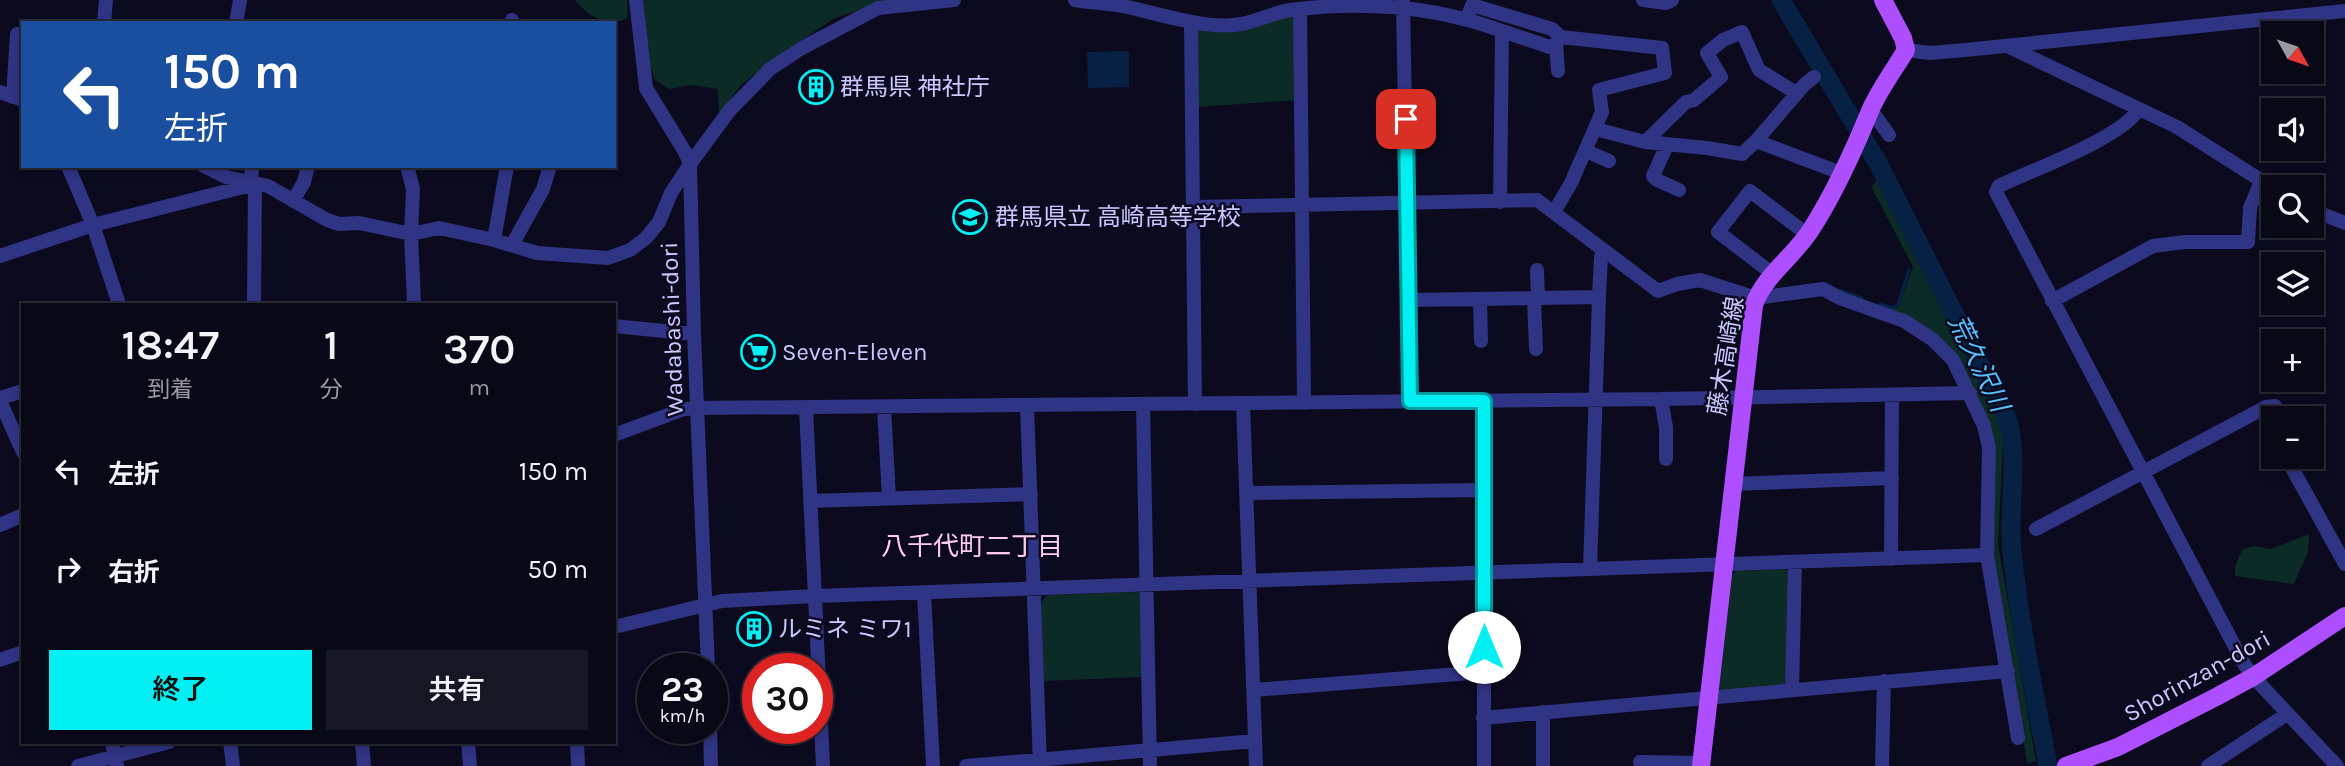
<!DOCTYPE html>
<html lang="ja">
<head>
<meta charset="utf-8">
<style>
	:root { --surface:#090817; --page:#171624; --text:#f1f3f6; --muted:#999aa1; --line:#292936; --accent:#00f0f3 }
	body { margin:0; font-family:Karla,"Noto Sans JP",sans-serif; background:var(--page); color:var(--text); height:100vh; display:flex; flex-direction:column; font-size:26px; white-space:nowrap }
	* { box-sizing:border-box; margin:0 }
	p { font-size:23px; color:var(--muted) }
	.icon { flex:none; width:38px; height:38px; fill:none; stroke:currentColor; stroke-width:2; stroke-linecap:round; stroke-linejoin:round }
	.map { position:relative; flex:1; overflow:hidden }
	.sheet { position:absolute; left:21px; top:303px; width:595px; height:441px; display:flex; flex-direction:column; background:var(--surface); border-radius:0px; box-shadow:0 4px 10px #0003,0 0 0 2px var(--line) }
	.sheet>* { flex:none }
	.hud { position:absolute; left:21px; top:21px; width:595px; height:147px; border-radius:0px; box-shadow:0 4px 10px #0003,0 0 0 2px var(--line); background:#1a4fa0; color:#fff; overflow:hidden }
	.needle { width:46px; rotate:130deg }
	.buttons { position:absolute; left:2261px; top:21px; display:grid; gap:14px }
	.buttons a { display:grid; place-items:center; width:63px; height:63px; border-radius:0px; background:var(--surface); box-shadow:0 4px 10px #0003,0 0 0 2px var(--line); font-size:35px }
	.speed { position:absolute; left:637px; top:653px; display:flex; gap:14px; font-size:35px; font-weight:700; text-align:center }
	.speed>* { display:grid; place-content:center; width:91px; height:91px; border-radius:50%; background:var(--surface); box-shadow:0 4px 10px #0003,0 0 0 2px var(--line); line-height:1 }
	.speed small { font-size:18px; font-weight:400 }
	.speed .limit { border:10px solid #d22; background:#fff; color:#111 }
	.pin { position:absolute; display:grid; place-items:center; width:60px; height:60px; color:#fff; margin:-30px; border-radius:14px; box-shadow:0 4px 10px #0006 }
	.me { position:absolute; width:77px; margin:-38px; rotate:0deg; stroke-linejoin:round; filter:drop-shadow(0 0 5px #0008) }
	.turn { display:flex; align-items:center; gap:24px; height:147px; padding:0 28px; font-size:32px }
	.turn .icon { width:91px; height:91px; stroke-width:2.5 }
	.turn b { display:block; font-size:49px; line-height:60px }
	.eta { display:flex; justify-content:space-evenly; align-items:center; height:119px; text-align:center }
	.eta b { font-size:42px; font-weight:600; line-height:49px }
	.action { display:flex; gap:14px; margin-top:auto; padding:14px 28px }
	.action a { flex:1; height:80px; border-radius:0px; background:var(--accent); color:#111; font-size:28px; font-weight:600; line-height:80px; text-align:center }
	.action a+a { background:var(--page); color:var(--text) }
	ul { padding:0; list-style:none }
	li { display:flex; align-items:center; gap:21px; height:98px; padding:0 28px }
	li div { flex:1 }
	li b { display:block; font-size:26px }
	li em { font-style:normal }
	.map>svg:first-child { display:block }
	.green { fill:#0c2a26 }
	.water { fill:#062143 }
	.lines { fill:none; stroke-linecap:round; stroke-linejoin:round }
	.stream { stroke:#062143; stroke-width:3.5 }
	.river { stroke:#062143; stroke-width:19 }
	.minor { stroke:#303484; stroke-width:14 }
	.major { stroke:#ae4fff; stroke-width:18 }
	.route-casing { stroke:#009c9e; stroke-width:18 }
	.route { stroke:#00f0f3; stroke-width:12 }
	.labels { text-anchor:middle; stroke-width:5; stroke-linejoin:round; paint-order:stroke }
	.poi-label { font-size:24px; fill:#cac8ff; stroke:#0c0a1f; text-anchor:start }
	.street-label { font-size:24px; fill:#cac8ff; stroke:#0c0a1f }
	.water-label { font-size:26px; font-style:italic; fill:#56c0ff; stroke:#0c0a1f }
	.neighbourhood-label { font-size:26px; fill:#ffcaf0; stroke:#0c0a1f }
</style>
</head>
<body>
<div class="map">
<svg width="2345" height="766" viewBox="0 0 2345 766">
	<rect width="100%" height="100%" fill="#0c0a1f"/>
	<path class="green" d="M 575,0 L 627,0 L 628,17 L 622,21 C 599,23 590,17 575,0 Z
		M 643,0 L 891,0 L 835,18 L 782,53 L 741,85 L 719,115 L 718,89 L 692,85 L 669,89 L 655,80 L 647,57 Z
		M 1289,14 L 1296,20 L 1297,100 L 1197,107 L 1196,31 L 1199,26 Z
		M 1874,170 L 1981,383 L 2001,426 L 2003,447 L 1998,544 L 2036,761 L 2027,763 L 1994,566 L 1994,446 L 1955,357 L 1890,310 L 1899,306 L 1913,267 L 1872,188 L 1872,186 L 1877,181 L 1872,171 Z
		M 2309,534 L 2308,552 L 2294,584 L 2235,576 L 2235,567 L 2242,550 L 2254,546 L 2271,549 Z
		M 1785,569 L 1790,573 L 1787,680 L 1783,685 L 1721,691 L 1716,685 L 1729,578 L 1736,571 Z
		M 1138,592 L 1141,595 L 1143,677 L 1043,681 L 1041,602 L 1048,595 Z"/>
	<path class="water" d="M 1129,51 L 1129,87 L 1088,88 L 1087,52 Z"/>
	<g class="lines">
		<path class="stream" d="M 1841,291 L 1862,298
			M 1880,304 L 1893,308 L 1898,305 L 1909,270"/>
		<path class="river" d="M 1781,0 L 1879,165 L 2007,418 C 2020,460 2007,507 2012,551 C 2019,623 2035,695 2048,766"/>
		<path class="minor" d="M 636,0 L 646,88 L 685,152 L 690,164 L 694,334 L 708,668
			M 1075,0 C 1091,3 1107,3 1123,6 C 1157,13 1199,28 1234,25 C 1253,24 1271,13 1290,10 C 1361,1 1435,6 1502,31 L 1500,202
			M 1403,0 L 1410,401
			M 1643,0 L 1666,3 L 1672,0
			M 1300,9 L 1304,403
			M 1467,18 L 1472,5 L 1552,29 L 1561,37 L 1662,48 L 1665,73 L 1599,90 L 1602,112 L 1571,183 L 1554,212
			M 512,20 L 513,23
			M 1191,22 L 1195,404
			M 104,23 L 106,0
			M 236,23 L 240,0
			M 1502,31 L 1553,48 L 1561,37
			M 2282,33 L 2285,17
			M 1556,43 L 1558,71
			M 2007,46 L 2177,127 L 2273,188
			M 1906,50 L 1930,53 L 1965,50 L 2345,11
			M 0,92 L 23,100
			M 13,97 L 17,34 L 23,34
			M 2139,109 C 2120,139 2034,169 1999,186 L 1996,192 L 2244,664 L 2259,683 L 2337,766
			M 1871,110 L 1889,135
			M 1596,129 L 1645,142 L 1707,148 L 1742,154 L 1756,141 L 1804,85 L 1814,77
			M 1756,141 L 1841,173
			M 1645,142 L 1686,102 L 1694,100 L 1721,77 L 1707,53 L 1723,40 L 1742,32 L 1759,70 L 1796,93
			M 1667,145 L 1653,176 L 1657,180 L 1679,190
			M 1586,151 L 1609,161
			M 68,166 L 93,225 L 119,304
			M 204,166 L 226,177 L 268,186 L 327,220 L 339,224 L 359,223 L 411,234 L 439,228 L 494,240 L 537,253 L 608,258 L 630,250 L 646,238 L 659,222 L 671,193 L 690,164 L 729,111 L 770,69 L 802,48 L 878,8 L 954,0
			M 407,166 L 413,189 L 411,234 L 414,304
			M 251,182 L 252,166
			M 293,201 L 304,182 L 308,166
			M 1194,207 L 1537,200 L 1658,291 L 1677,284 L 1700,280 L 1756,298 L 1823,289 L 1842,299 L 1904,321 L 1932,339 L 1953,360 L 1984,426 L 1989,447 L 1987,555 L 2018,738
			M 2312,210 L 2345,223
			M 494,240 L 507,166
			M 512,245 L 543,189 L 550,166
			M 0,256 L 93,225 L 255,184 L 254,304
			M 1537,270 L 1538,297
			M 1773,274 L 1718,232 L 1750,191 L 1808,235
			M 1534,298 L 1536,349
			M 1480,299 L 1481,341
			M 1409,300 L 1599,297
			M 2052,301 L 2153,246 L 2185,242 L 2248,242 L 2250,208 L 2261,181
			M 614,326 L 694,334
			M 0,398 L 23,391
			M 1661,399 L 1666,427 L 1666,459
			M 0,401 L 23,452
			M 1484,401 L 1484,766
			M 1243,403 L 1256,766
			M 1143,404 L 1150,766
			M 1027,405 L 1040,766
			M 884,407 L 889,498
			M 806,408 L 823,766
			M 614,435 L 684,409 L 697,408 L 1661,399 L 1970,393
			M 2286,457 L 2345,564
			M 1732,484 L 1892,478
			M 1246,493 L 1484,490
			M 810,501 L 1031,494
			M 0,525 L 23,515
			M 2036,529 L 2266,407 L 2275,406 L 2271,428 L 2273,434
			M 1891,559 L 1892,396
			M 1590,569 L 1599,297 L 1601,257 L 1605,251
			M 924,593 L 933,766
			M 614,627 L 722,601 L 815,596 L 1987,555
			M 0,660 L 23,652
			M 1254,690 L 1484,672
			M 1792,690 L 1795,562
			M 1543,712 L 1543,766
			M 1483,718 L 2008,671
			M 710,728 L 711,766
			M 112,742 L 117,766
			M 230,742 L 233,766
			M 362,742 L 364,766
			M 468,742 L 470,766
			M 577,742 L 578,766
			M 1640,762 L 1702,763
			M 78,766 L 169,742
			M 966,766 L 1255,741
			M 1882,766 L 1884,681
			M 2208,766 L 2287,714"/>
		<path class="major" d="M 1701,766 L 1754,305 C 1764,275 1796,255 1812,228 C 1835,192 1854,150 1870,111 C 1879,90 1894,70 1906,50 L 1903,38 L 1883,0
			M 2066,766 L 2118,747 L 2216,697 L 2253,677 L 2345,616"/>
	</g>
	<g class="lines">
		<g class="route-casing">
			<path id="route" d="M 1406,119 L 1410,401 L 1484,401 L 1484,647"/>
		</g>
		<use href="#route" class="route"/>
	</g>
	<defs>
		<g id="building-ring" transform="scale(1.75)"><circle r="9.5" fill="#0c0a1f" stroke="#00f0f3" stroke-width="1.5"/><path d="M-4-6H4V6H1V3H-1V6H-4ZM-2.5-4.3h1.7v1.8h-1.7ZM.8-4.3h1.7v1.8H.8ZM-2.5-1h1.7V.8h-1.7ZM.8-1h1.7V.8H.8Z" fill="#00f0f3"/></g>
		<g id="school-ring" transform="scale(1.75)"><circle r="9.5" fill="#0c0a1f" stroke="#00f0f3" stroke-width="1.5"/><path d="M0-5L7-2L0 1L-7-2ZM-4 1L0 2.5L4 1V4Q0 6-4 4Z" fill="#00f0f3"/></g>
		<g id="supermarket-ring" transform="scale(1.75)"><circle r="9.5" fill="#0c0a1f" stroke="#00f0f3" stroke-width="1.5"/><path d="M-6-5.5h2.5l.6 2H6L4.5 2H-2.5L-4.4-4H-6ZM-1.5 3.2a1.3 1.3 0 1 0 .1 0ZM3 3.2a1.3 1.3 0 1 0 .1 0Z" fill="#00f0f3"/></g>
	</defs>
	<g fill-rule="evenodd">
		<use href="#building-ring" x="816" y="87"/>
		<use href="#school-ring" x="970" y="217"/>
		<use href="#supermarket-ring" x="758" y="352"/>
		<use href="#building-ring" x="754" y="629"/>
	</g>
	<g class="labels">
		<g class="poi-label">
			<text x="840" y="95">群馬県 神社庁</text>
			<text x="995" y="225">群馬県立 高崎高等学校</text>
			<text x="782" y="360">Seven-Eleven</text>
			<text x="778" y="637">ルミネ ミワ1</text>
		</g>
		<g class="street-label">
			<text transform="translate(672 329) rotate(-92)" y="8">Wadabashi-dori</text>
			<text transform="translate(1726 356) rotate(-81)" y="8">藤木高崎線</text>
			<text transform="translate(2197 676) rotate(-29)" y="8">Shorinzan-dori</text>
		</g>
		<g class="water-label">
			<text transform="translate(1979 363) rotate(64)" y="9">荒久沢川</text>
		</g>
		<g class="neighbourhood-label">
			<text x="972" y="555">八千代町二丁目</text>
		</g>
	</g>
</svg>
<div class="buttons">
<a><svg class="needle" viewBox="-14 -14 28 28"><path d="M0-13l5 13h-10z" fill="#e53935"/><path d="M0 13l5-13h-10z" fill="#999aa1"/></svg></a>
<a><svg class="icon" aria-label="sound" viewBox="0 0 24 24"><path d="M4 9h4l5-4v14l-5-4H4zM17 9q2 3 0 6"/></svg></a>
<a><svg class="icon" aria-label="search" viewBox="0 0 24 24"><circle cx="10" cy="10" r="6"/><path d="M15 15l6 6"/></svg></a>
<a><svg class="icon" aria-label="layers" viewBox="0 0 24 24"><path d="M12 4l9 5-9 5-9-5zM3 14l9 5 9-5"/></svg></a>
<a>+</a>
<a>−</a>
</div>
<div class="speed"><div>23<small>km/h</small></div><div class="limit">30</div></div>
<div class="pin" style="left:1406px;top:119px;background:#d93025"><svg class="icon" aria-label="arrive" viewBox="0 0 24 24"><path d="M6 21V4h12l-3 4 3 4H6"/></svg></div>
<svg class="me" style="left:1484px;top:647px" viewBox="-20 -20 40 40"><circle r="19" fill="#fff"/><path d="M0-13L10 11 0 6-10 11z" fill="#00f0f3"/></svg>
<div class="hud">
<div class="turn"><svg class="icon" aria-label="left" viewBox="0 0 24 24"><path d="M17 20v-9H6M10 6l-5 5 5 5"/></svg><div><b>150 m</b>左折</div></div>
</div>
<section class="sheet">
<div class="eta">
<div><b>18:47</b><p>到着</p></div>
<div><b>1</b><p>分</p></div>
<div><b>370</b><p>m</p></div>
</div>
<ul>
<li><svg class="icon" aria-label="left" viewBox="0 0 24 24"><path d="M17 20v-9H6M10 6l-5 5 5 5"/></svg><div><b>左折</b></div><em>150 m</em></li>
<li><svg class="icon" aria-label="right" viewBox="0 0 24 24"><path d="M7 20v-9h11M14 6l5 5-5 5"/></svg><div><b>右折</b></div><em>50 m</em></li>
</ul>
<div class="action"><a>終了</a><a>共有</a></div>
</section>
</div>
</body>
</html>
